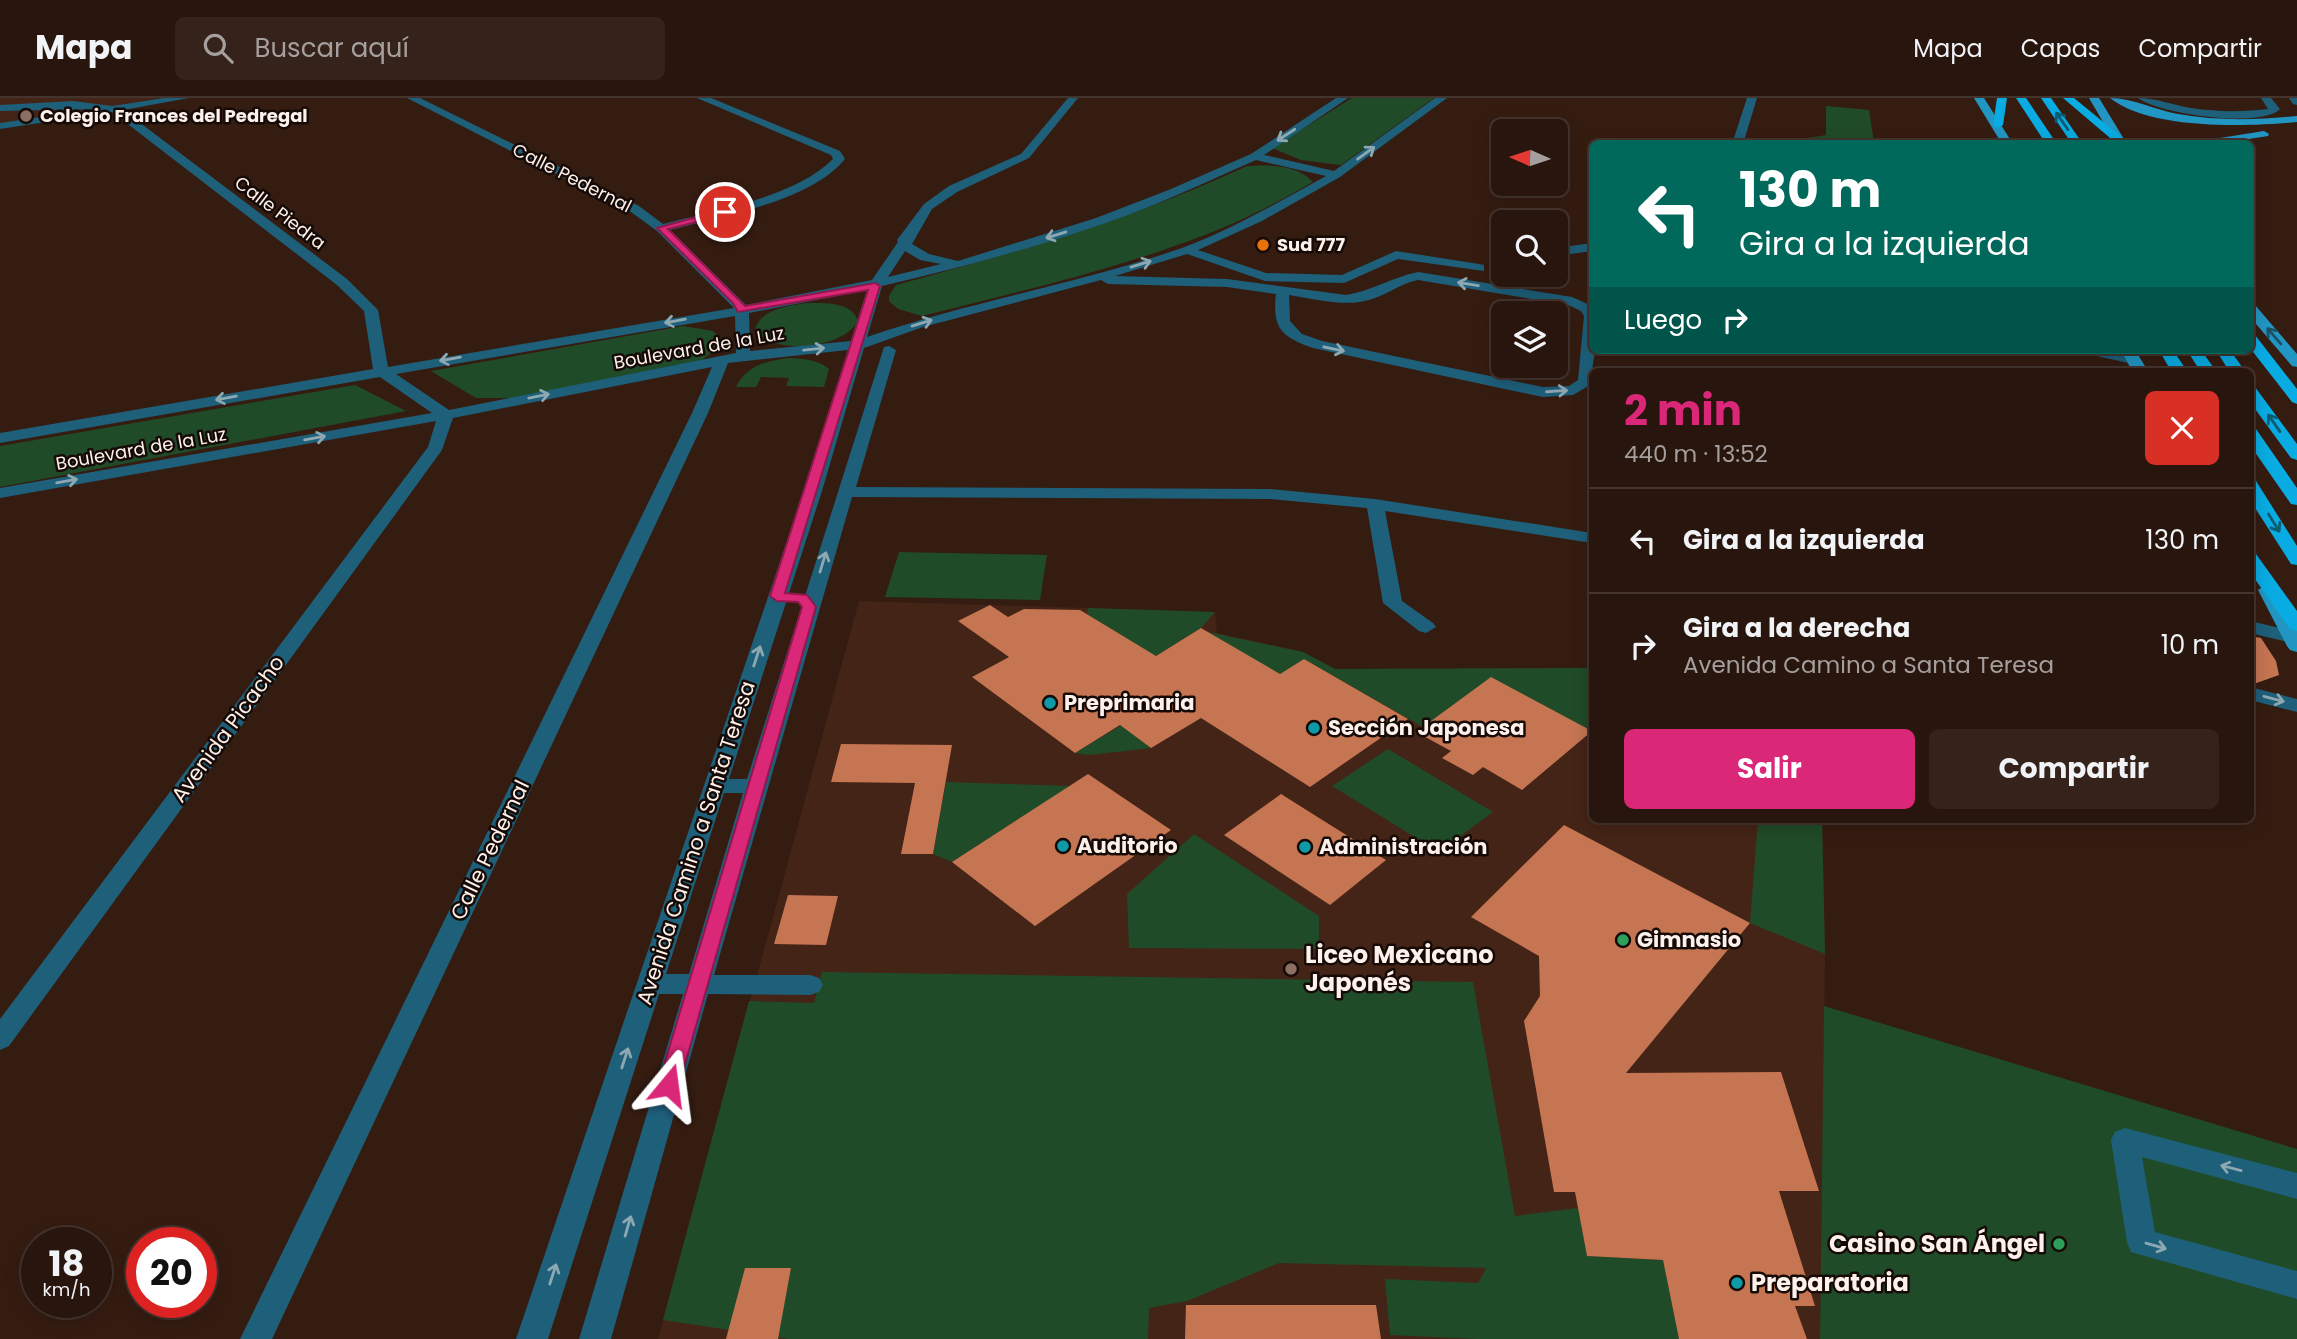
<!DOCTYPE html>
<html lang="es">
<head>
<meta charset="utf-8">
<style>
	:root { --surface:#28150d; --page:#34221b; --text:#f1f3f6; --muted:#a59f9d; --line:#44342e; --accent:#db2777 }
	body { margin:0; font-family:Poppins,sans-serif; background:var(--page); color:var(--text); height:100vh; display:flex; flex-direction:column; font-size:26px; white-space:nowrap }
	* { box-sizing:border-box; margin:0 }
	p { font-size:23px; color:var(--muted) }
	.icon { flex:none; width:38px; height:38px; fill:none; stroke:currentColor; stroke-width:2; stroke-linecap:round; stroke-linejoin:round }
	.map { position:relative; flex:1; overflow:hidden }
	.drawer { position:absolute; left:1589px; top:270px; width:665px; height:455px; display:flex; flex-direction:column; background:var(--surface); border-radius:10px; box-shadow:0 4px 18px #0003,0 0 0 2px var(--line) }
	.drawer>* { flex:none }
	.top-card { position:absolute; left:1589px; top:42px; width:665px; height:214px; border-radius:10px; box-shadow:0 4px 18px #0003,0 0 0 2px var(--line); background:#00695c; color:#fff; overflow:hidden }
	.needle { width:46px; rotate:273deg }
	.tools { position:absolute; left:1491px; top:21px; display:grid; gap:14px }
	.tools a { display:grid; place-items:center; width:77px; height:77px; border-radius:10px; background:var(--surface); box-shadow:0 4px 18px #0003,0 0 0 2px var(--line); font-size:35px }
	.speed { position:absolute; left:21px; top:1129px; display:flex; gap:14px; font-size:35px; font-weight:700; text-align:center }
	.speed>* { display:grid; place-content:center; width:91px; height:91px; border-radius:50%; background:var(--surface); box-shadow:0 4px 18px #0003,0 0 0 2px var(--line); line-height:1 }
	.speed small { font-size:18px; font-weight:400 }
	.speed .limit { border:10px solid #d22; background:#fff; color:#111 }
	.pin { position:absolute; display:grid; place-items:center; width:60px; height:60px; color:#fff; margin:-30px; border:4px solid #fff; border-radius:50%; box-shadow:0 2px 7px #0007 }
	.me { position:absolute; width:77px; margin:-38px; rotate:16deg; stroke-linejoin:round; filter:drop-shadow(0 0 5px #0008) }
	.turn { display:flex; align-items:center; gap:24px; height:147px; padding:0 35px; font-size:32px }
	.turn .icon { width:91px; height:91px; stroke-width:2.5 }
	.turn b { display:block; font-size:49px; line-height:60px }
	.then { display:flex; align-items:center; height:66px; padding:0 35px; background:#0003; gap:14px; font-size:26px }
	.round { display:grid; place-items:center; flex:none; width:74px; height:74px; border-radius:10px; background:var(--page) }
	.head { display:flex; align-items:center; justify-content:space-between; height:119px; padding:0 35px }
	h1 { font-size:42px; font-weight:700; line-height:52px; color:var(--accent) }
	.primary-button { display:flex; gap:14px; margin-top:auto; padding:14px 35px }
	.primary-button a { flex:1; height:80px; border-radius:10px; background:var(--accent); color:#fff; font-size:28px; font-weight:700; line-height:80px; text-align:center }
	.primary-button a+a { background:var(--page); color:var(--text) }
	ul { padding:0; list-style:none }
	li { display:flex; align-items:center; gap:21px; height:105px; padding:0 35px; border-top:2px solid var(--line) }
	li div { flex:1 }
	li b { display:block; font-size:26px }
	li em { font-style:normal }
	header { display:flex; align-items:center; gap:42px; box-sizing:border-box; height:98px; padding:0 35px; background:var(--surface); border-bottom:2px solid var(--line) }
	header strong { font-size:33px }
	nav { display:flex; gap:38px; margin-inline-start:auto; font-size:24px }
	.search { width:490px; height:63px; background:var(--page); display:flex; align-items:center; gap:18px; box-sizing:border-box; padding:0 24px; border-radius:10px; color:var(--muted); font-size:26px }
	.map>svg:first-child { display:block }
	.built { fill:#442416 }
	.green { fill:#204b28; fill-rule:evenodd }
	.building { fill:#c57552 }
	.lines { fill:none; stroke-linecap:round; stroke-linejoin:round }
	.minor { fill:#1e5f7a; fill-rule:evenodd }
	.major { fill:#2296c3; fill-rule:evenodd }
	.highway { fill:#08ace3; fill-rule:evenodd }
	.oneway { stroke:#0e5b74 }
	.oneway2 { stroke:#8ea8b2 }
	.oneway3 { stroke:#1c5064 }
	.route { fill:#db2777; stroke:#8e194d; stroke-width:2 }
	.education-dot { fill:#8d6e63; stroke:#150a06; stroke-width:2.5 }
	.food-dot { fill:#e8710a; stroke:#150a06; stroke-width:2.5 }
	.culture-dot { fill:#0f9aa8; stroke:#150a06; stroke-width:2.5 }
	.leisure-dot { fill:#2e9e5b; stroke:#150a06; stroke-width:2.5 }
	.labels { text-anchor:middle; stroke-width:5; stroke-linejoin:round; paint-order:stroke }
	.far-poi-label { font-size:18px; font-weight:bold; fill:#fef0ea; stroke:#150a06; text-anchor:start }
	.far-street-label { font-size:18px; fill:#fef0ea; stroke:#150a06 }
	.poi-label { font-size:21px; font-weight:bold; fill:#fef0ea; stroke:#150a06; text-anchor:start }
	.street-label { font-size:21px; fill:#fef0ea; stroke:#150a06 }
	.near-poi-label { font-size:24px; font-weight:bold; fill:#fef0ea; stroke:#150a06; text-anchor:start }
</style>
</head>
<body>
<header>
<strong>Mapa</strong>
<div class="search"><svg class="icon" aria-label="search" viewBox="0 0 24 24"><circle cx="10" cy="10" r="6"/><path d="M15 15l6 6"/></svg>Buscar aquí</div>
<nav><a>Mapa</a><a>Capas</a><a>Compartir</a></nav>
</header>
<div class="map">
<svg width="2297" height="1241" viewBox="0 0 2297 1241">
	<rect width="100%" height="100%" fill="#351c11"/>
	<path class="built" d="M 0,0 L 165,0 L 0,25 Z
		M 859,503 L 1215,514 L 1217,535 L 1303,554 L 1335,571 L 1592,570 L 1592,721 L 1822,721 L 1825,856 L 1820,1241 L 658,1241 Z"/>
	<path class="green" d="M 1352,0 L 1434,0 L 1341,67 L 1301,62 L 1272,50 Z
		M 1826,8 L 1869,12 L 1874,45 L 1777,45 L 1826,37 Z
		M 1247,68 C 1268,67 1297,66 1313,84 C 1285,100 1257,115 1227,128 C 1129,169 1025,192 922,218 L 898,211 L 889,203 L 889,198 L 896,187 C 1016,154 1134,121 1247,68 Z
		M 806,205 C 823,205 852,203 858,223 C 844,250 772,259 755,231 C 761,211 788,208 806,205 Z
		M 683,228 L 713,233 L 722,242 L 722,247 L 702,262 L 517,300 L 476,300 L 431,273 Z
		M 789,260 C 803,261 818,261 829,271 L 824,289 L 786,288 L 789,280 L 761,279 L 756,289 L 736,289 C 747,267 766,263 789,260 Z
		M 355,287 L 406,313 L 0,389 L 0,348 Z
		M 899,454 L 1047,457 L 1040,502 L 885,499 Z
		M 1088,510 L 1215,514 L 1201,530 L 1120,580 L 1122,538 L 1087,516 Z
		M 1208,534 L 1303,554 L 1335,571 L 1592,570 L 1592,584 L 1587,584 L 1592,599 L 1592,633 L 1491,580 L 1423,629 L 1304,561 L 1214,618 L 1199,621 L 1190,627 L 1127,584 Z
		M 1152,609 L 1120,627 L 1151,650 L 1089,657 L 1075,655 Z
		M 1388,651 L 1493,714 L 1439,754 L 1332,688 Z
		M 946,684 L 1070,688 L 952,764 L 933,756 Z
		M 1758,721 L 1822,721 L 1825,856 L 1750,825 Z
		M 1194,736 L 1319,818 L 1319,851 L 1129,850 L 1127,796 Z
		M 822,874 L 1473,884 L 1515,1118 L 1578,1110 L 1587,1158 L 1663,1162 L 1679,1241 L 1475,1241 L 1390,1237 L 1385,1181 L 1478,1185 L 1486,1170 L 1279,1165 L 1187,1203 L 1149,1210 L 1148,1241 L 789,1241 L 663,1222 L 749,903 L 814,905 ZM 745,1170 L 791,1170 L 785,1202 L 737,1201 Z
		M 1824,908 L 2297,1051 L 2297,1241 L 1820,1241 Z"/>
	<path class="building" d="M 990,507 L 1008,519 L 1024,511 L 1080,512 L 1156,558 L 1201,530 L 1280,576 L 1304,561 L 1408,621 L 1310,689 L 1201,620 L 1151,650 L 1120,627 L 1075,655 L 972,579 L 1009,559 L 958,523 Z
		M 2250,538 L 2261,540 L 2276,563 L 2279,577 L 2251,587 Z
		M 1491,579 L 1592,633 L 1522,692 L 1483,669 L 1473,677 L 1442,660 L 1451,653 L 1416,634 Z
		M 841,646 L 952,647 L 933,756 L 901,756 L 915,685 L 831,684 Z
		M 1088,676 L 1171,732 L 1035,828 L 952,764 Z
		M 1281,696 L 1386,762 L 1330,807 L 1224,737 Z
		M 1564,727 L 1750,825 L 1626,975 L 1781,974 L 1819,1093 L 1779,1093 L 1815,1208 L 1795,1208 L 1807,1241 L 1679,1241 L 1663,1162 L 1587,1158 L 1575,1094 L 1554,1094 L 1524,923 L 1540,898 L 1539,858 L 1471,819 Z
		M 788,797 L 838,798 L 826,847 L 774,846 Z
		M 745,1170 L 791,1170 L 778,1241 L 726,1241 Z
		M 1186,1207 L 1376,1207 L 1381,1241 L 1185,1241 Z"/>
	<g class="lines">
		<path class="minor" d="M 164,0 L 189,0 L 123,12 L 347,181 L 378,212 L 388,269 L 734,210 L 657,133 L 631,114 L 407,0 L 420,0 L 639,108 L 663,126 C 715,113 795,99 833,61 L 831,57 L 697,0 L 711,0 L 840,53 L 845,61 C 810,104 721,118 670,132 L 746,207 L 872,182 L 898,144 L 897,142 L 924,106 L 949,88 L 1021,56 L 1068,0 L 1078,0 L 1029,60 L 957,94 L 932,111 L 912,146 L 929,156 L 958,163 L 1096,120 L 1171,91 L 1251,56 L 1336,0 L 1348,0 L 1264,57 L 1334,73 L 1435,0 L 1447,0 L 1340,79 L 1262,123 L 1198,152 L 1266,175 L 1342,177 L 1396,153 L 1479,166 L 1484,167 L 1484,173 L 1398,161 L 1344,185 L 1265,183 L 1187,156 L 1115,178 L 1227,181 L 1346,197 C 1372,193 1392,179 1418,174 L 1572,199 L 1592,208 L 1592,252 L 1595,252 L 1590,287 L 1573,297 L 1543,299 L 1313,250 C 1281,239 1272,230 1276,196 L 1227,189 L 1108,186 L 1101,182 L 923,229 L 864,250 L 822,393 L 729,681 L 747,681 L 884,249 L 889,248 L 896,252 L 856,389 L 1269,391 L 1375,401 L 1592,435 L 1592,445 L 1385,413 L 1402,503 L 1433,525 L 1436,529 L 1426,535 L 1419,533 L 1383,505 L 1367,410 L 1269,401 L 852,399 L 714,877 L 810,877 L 819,880 L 823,887 L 819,894 L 810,897 L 708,896 L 611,1241 L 579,1241 L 683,896 L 659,896 L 548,1241 L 516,1241 L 804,393 L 848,252 L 728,265 L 708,315 L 272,1241 L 240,1241 L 692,315 L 712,269 L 453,320 L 442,352 L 9,948 L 0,952 L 0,921 L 428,349 L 436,323 L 0,400 L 0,390 L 432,315 L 380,279 L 0,345 L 0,335 L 373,271 L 364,213 L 337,187 L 112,14 L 0,31 L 0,25 L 94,11 L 0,13 L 0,7 L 73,3 L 112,8 ZM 1256,62 L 1326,78 C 1279,104 1232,131 1182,150 C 1079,186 970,203 867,239 L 882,188 C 956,171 1030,151 1103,126 C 1156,108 1206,84 1256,62 ZM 905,153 L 920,162 L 941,166 L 888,179 ZM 1418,182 L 1568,207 L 1581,213 L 1584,218 L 1578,282 L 1569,288 L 1543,289 L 1322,243 L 1302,236 L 1290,223 L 1289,197 C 1316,201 1346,210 1372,201 C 1389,196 1401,185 1418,182 ZM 867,192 L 851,243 L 750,253 L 749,215 ZM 735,218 L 736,255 L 449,312 L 396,276 ZM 724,695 L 743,695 L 689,876 L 666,876 Z
			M 1747,0 L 1757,0 L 1743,46 L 1732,46 Z
			M 2138,0 C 2156,0 2173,7 2191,10 C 2217,14 2242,14 2268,11 L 2261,0 L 2271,0 L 2280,11 C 2261,31 2159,16 2138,0 Z
			M 2289,0 L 2297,0 L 2297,7 L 2293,6 Z
			M 1592,145 L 1592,153 L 1556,158 L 1556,150 Z
			M 2081,252 L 2108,252 L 2138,259 L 2140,262 L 2133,266 L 2083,255 Z
			M 2250,523 L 2297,534 L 2297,544 L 2292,545 L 2250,535 Z
			M 2250,589 L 2297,601 L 2297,614 L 2250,602 Z
			M 2125,1030 L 2297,1075 L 2297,1101 L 2142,1059 L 2155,1134 L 2297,1173 L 2297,1201 L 2131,1154 L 2127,1144 L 2111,1042 L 2115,1034 Z"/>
		<path class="major" d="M 1974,0 L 1984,0 L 2013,46 L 2002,46 Z
			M 2089,0 L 2099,0 L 2127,46 L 2116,46 Z
			M 2110,0 C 2133,0 2155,12 2178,16 C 2217,23 2257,22 2297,18 L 2297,24 C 2248,29 2150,32 2110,0 Z
			M 2264,33 L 2269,36 L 2268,38 L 2216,46 L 2182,46 Z
			M 2250,206 L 2255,207 L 2297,256 L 2297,269 L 2292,268 L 2250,219 Z
			M 2121,252 L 2135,252 L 2148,273 L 2132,273 Z
			M 2267,486 L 2276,492 L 2297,530 L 2297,554 L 2290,552 L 2287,548 L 2258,492 Z"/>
		<path class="highway" d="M 1997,0 L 2007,0 L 2003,27 L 1998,30 L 1993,27 Z
			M 2016,0 L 2026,0 L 2057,46 L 2046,46 Z
			M 2041,0 L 2051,0 L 2083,46 L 2072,46 Z
			M 2063,0 L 2074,0 L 2124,41 L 2124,45 L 2116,45 Z
			M 2250,236 L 2255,237 L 2297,291 L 2297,306 L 2292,304 L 2250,250 Z
			M 2159,252 L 2173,252 L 2187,273 L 2171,273 Z
			M 2187,252 L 2201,252 L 2216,273 L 2200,273 Z
			M 2216,252 L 2230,252 L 2245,273 L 2229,273 Z
			M 2250,288 L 2255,289 L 2297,346 L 2297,362 L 2291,360 L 2250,304 Z
			M 2250,329 L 2256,331 L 2297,390 L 2297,407 L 2291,406 L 2250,347 Z
			M 2250,382 L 2256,383 L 2297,448 L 2297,467 L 2291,466 L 2250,402 Z
			M 2250,455 L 2256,456 L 2297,513 L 2297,533 L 2290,531 L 2250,474 Z"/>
	</g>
	<defs><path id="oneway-shaft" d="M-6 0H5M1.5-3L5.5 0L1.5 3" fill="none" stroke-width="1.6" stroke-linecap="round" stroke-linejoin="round" transform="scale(1.75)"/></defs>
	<g class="oneway">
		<use href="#oneway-shaft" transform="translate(2062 23) rotate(-125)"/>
		<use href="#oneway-shaft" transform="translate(2274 325) rotate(-125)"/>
		<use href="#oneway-shaft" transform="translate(2274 425) rotate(58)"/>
	</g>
	<g class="oneway2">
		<use href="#oneway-shaft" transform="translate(1286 37) rotate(147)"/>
		<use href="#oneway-shaft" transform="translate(1366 55) rotate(-36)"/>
		<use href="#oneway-shaft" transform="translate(1056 137) rotate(163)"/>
		<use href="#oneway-shaft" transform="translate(1141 166) rotate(-17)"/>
		<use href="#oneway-shaft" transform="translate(1468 186) rotate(-171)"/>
		<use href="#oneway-shaft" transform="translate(675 223) rotate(170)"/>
		<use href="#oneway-shaft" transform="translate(922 225) rotate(-17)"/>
		<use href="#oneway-shaft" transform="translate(814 251) rotate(-6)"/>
		<use href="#oneway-shaft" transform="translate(1334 251) rotate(12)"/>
		<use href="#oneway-shaft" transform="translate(450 261) rotate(170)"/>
		<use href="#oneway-shaft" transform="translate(1557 293) rotate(-4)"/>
		<use href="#oneway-shaft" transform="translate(539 298) rotate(-11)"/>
		<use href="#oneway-shaft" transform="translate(226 300) rotate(170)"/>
		<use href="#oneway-shaft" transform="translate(315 340) rotate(-10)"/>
		<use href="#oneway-shaft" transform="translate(67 383) rotate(-10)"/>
		<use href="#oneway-shaft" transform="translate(823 464) rotate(-73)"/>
		<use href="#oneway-shaft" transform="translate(757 558) rotate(-72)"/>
		<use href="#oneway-shaft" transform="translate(2274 601) rotate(15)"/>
		<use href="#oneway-shaft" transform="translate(625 960) rotate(-72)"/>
		<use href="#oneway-shaft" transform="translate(2231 1070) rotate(-165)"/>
		<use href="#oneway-shaft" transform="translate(628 1128) rotate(-74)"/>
		<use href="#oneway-shaft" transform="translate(2156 1148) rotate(16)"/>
		<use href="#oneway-shaft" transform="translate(553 1176) rotate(-72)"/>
	</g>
	<use class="oneway3" href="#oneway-shaft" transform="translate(2274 238) rotate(-131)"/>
	<path class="route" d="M 725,111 L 730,114 L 729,116 L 668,131 L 745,208 L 875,185 L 880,188 L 785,495 L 807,497 L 816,509 L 679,987 L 676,993 L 669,996 L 662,993 L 658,987 L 802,509 L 798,504 L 777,503 L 770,498 L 868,192 L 738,214 L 733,205 L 657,130 Z"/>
	<g class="education-dot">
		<circle cx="26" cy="18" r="7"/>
		<circle cx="1291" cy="871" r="7"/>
	</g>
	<circle class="food-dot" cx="1263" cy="147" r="7"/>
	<g class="culture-dot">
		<circle cx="1050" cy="605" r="7"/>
		<circle cx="1314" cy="630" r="7"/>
		<circle cx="1063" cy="748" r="7"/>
		<circle cx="1305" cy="749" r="7"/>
		<circle cx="1737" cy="1185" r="7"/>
	</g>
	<g class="leisure-dot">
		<circle cx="1623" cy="842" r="7"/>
		<circle cx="2059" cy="1146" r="7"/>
	</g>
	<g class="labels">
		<g class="far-poi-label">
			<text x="40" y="24">Colegio Frances del Pedregal</text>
			<text x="1277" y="153">Sud 777</text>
		</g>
		<g class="far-street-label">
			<text transform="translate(572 80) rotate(27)" y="6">Calle Pedernal</text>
			<text transform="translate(280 115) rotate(37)" y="6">Calle Piedra</text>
			<text transform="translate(699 250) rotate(-10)" y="6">Boulevard de la Luz</text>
			<text transform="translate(141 351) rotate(-10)" y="6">Boulevard de la Luz</text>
		</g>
		<g class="poi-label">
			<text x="1064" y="612">Preprimaria</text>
			<text x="1328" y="637">Sección Japonesa</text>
			<text x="1077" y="755">Auditorio</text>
			<text x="1319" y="756">Administración</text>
			<text x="1637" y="849">Gimnasio</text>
		</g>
		<g class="street-label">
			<text transform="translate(228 631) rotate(-54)" y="7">Avenida Picacho</text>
			<text transform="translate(696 745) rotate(-72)" y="7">Avenida Camino a Santa Teresa</text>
			<text transform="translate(490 752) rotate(-64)" y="7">Calle Pedernal</text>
		</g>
		<g class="near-poi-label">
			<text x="1305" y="865">Liceo Mexicano<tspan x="1305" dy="28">Japonés</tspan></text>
			<text x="2045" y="1154" text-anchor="end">Casino San Ángel</text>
			<text x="1751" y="1193">Preparatoria</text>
		</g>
	</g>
</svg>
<div class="tools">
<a><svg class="needle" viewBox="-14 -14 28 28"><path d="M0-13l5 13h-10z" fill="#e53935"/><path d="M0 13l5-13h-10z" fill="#a59f9d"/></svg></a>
<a><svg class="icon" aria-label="search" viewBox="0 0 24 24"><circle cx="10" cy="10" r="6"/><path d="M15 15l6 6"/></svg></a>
<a><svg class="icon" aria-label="layers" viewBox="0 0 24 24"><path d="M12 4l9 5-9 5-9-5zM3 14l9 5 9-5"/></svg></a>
</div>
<div class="speed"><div>18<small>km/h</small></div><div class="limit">20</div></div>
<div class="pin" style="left:725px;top:114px;background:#d93025"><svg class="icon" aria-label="arrive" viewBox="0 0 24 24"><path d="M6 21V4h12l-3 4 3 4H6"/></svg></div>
<svg class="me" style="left:669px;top:987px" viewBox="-20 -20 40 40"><path d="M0-17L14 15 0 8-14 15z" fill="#db2777" stroke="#fff" stroke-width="4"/></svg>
<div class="top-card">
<div class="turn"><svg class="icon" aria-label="left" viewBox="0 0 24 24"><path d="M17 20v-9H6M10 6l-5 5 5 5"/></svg><div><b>130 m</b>Gira a la izquierda</div></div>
<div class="then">Luego<svg class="icon" aria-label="right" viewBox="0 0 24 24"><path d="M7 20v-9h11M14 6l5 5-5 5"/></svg></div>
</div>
<section class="drawer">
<div class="head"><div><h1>2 min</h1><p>440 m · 13:52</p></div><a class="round" style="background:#d93025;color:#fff"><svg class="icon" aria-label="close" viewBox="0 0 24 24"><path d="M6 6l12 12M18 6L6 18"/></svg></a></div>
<ul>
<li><svg class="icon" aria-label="left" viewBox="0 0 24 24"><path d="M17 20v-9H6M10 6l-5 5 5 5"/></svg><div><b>Gira a la izquierda</b></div><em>130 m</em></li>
<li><svg class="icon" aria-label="right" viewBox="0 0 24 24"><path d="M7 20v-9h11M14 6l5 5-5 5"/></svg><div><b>Gira a la derecha</b><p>Avenida Camino a Santa Teresa</p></div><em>10 m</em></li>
</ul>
<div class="primary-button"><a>Salir</a><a>Compartir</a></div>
</section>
</div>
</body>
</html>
